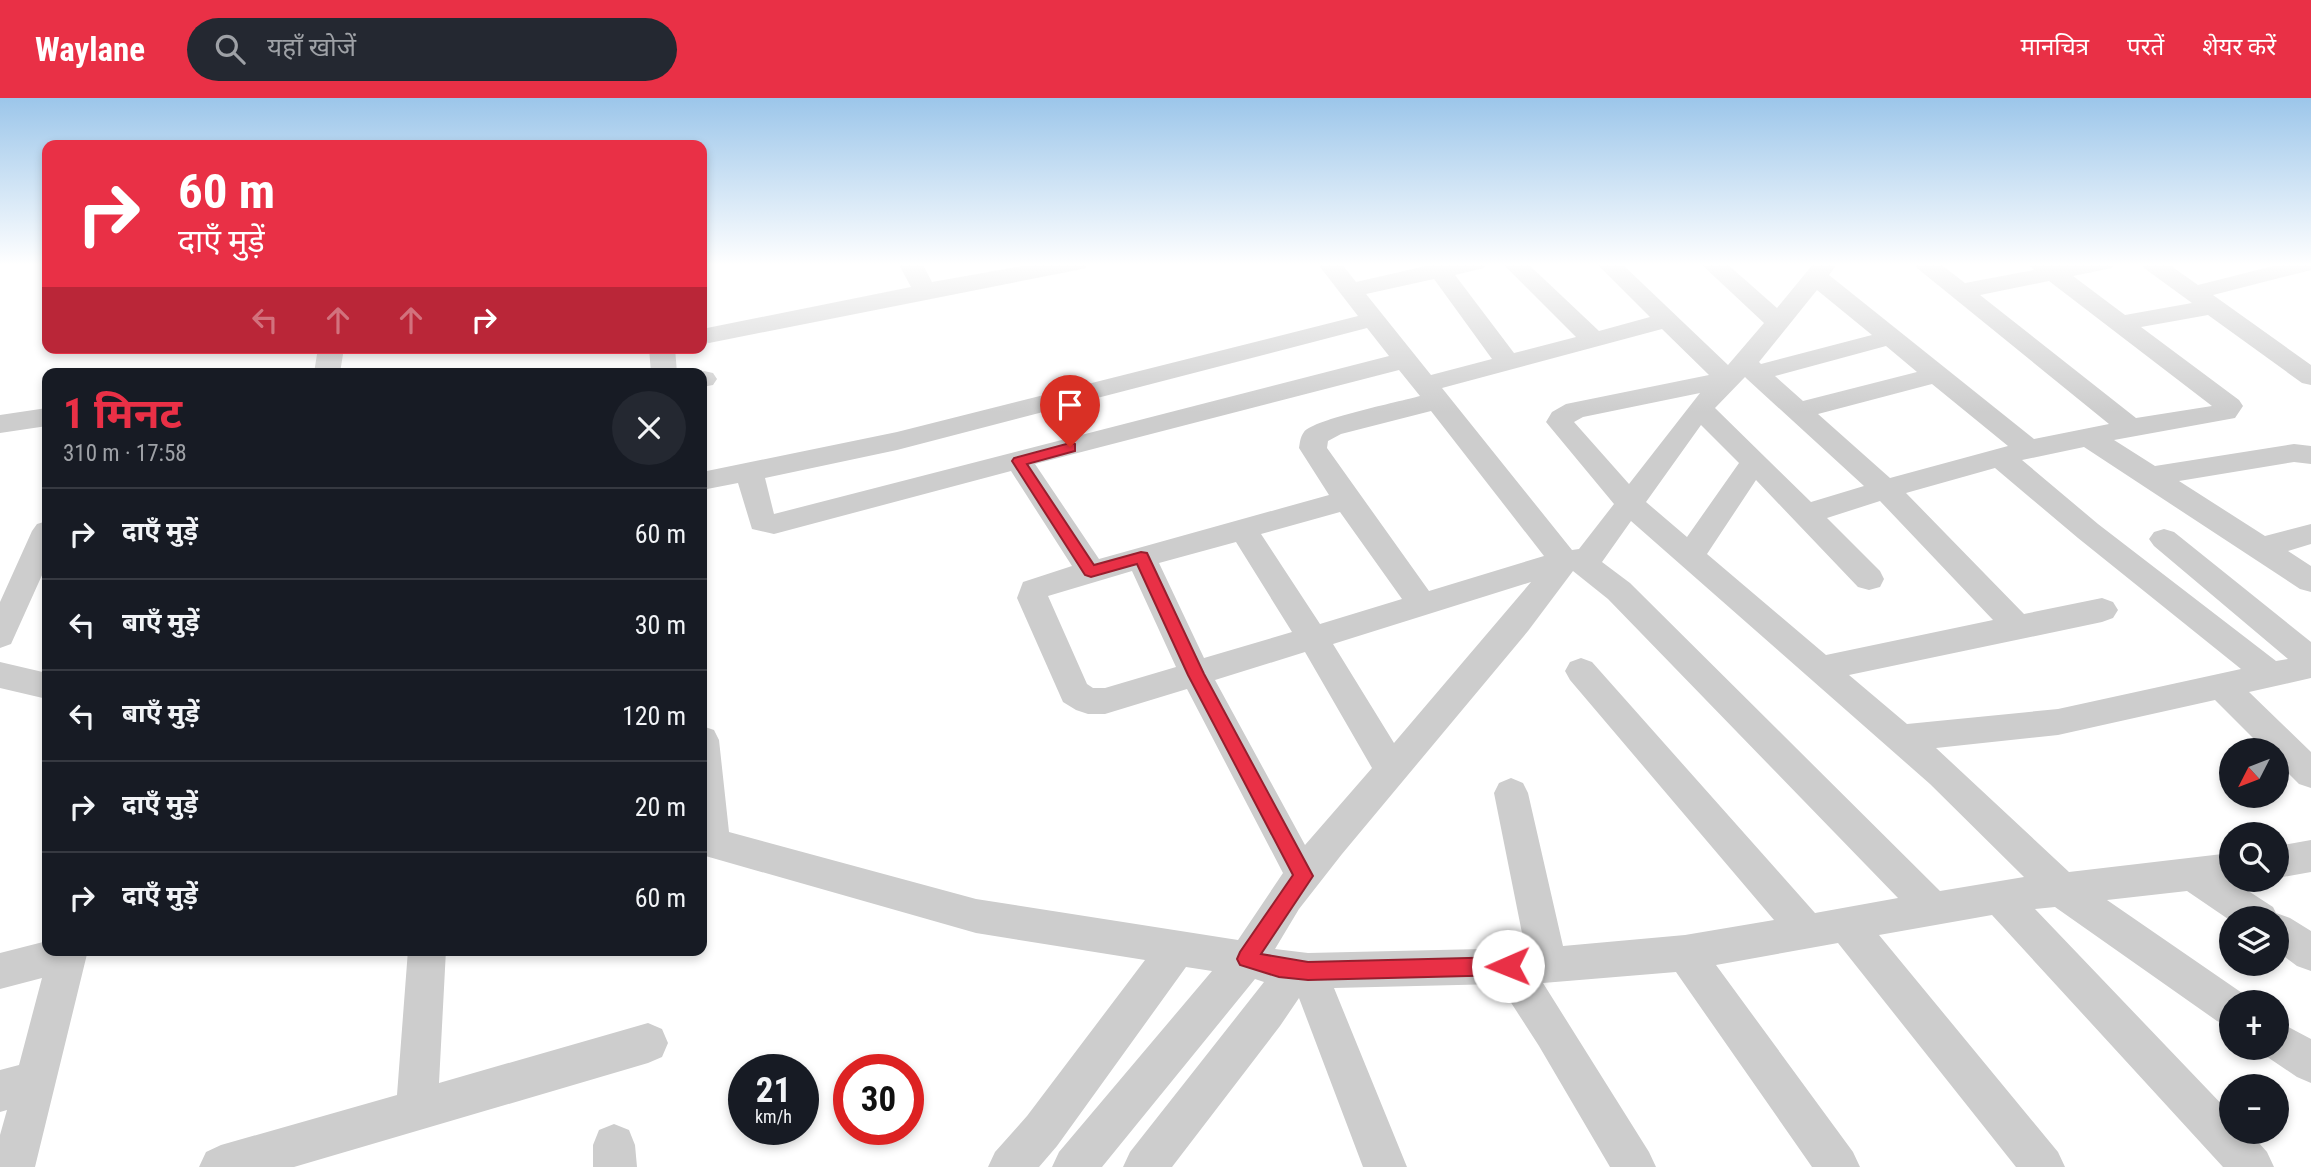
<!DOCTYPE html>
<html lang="hi">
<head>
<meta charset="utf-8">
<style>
	:root { --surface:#171b24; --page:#242831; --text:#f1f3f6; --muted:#9ea1a6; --line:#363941; --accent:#e93046 }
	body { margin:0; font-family:"Roboto Condensed","Noto Sans Devanagari",sans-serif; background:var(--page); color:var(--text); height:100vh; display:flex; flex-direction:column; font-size:26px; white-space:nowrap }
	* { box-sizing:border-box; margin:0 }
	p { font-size:23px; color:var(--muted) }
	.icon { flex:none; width:38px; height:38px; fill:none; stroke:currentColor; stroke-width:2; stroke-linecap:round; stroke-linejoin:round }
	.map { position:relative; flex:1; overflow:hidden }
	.drawer { position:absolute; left:42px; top:270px; width:665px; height:588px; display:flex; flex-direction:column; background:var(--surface); border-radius:14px; box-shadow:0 4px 10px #0003 }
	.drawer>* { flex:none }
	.guide { position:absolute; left:42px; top:42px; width:665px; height:214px; border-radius:14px; box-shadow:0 4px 10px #0003; background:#e93046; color:#fff; overflow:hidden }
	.needle { width:46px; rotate:228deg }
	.tools { position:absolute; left:2219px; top:640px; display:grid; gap:14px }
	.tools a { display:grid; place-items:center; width:70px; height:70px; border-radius:50%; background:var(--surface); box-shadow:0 4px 10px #0003; font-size:35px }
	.speed { position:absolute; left:728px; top:956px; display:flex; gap:14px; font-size:35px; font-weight:700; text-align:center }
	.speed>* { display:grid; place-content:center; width:91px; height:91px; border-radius:50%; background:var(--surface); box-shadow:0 4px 10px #0003; line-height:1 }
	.speed small { font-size:18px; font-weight:400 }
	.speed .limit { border:10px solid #d22; background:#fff; color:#111 }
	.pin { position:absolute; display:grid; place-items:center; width:60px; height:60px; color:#fff; margin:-72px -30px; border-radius:50% 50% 50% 0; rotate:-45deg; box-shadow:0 0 7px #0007 }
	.pin .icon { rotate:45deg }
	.me { position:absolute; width:77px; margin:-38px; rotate:269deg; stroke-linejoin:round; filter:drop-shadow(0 0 5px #0008) }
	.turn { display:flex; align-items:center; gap:24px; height:147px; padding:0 21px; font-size:32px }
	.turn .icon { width:91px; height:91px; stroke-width:2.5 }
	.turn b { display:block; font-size:49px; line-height:60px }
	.lanes { display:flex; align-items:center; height:66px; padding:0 21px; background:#0003; justify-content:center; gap:35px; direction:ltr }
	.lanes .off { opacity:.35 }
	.round { display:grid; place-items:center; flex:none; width:74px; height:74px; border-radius:37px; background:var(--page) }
	.headline { display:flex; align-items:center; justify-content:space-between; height:119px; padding:0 21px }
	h1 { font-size:42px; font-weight:700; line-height:52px; color:var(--accent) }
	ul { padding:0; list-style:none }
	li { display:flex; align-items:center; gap:21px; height:91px; padding:0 21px; border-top:2px solid var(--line) }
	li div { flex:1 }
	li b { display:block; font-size:26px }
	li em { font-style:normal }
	header { display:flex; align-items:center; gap:42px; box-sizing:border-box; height:98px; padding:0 35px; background:var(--accent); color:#fff }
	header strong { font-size:33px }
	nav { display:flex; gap:38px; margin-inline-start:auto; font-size:24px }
	.search { width:490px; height:63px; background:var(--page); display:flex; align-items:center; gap:18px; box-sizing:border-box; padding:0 24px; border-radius:38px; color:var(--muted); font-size:26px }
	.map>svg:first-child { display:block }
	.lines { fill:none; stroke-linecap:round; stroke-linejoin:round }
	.minor { fill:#cdcdcd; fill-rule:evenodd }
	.route { fill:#e93046; stroke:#971f2e; stroke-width:2 }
</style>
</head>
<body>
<header>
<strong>Waylane</strong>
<div class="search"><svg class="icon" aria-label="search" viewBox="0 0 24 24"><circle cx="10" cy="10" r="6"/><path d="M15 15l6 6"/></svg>यहाँ खोजें</div>
<nav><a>मानचित्र</a><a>परतें</a><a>शेयर करें</a></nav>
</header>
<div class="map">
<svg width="2311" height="1069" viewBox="0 0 2311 1069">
	<rect width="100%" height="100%" fill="#fff"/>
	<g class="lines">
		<path class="minor" d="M 898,165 L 922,165 L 932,184 L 1040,165 L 1089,165 L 1085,170 L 1077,172 L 709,245 L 702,243 L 702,231 L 911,189 Z
			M 1317,165 L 1341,165 L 1356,184 L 1439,165 L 1488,165 L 1484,170 L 1455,177 L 1514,255 L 1576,239 L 1502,165 L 1527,165 L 1599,233 L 1650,219 L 1596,165 L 1621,165 L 1728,267 L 1764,225 L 1700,165 L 1726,165 L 1777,210 L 1814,165 L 1838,165 L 1829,177 L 2034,341 L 2109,326 L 1917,170 L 1913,165 L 1939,165 L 1965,185 L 2034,172 L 2028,165 L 2058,167 L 2116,165 L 2112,170 L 2073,178 L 2125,217 L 2192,205 L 2144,170 L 2140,165 L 2167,165 L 2198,187 L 2285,165 L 2311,165 L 2311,172 L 2213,197 L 2311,267 L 2311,287 L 2302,285 L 2208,217 L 2141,229 L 2239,302 L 2243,308 L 2235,320 L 2114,342 L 2155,368 L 2294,346 L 2311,348 L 2311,366 L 2294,364 L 2179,383 L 2265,438 L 2311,426 L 2311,446 L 2288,453 L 2311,468 L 2311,494 L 2300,491 L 2084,349 L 2022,362 L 2098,426 L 2276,563 L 2288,561 L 2154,448 L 2149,441 L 2154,434 L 2164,431 L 2174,434 L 2311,544 L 2311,580 L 2249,594 L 2311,654 L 2311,690 L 2299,686 L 2277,664 L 2277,653 L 2266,653 L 2215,602 L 2058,637 L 1936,650 L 2069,774 L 2231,755 L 2231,782 L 2244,782 L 2236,785 L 2273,809 L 2276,815 L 2290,820 L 2311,833 L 2311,873 L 2297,868 L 2277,853 L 2277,821 L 2231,823 L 2187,793 L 2107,802 L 2245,897 L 2249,905 L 2231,905 L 2231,929 L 2217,923 L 2055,809 L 2035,811 L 2231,1016 L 2231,1034 L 2249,1034 L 2267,1054 L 2274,1069 L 2223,1069 L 1992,817 L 1879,837 L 2058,1054 L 2065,1069 L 2016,1069 L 1838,845 L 1716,867 L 1853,1054 L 1860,1069 L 1812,1069 L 1676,874 L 1543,885 L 1649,1054 L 1656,1069 L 1610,1069 L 1539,948 L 1499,886 L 1334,890 L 1407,1069 L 1363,1069 L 1299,900 L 1280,928 L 1172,1069 L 1123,1069 L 1130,1054 L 1264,884 L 1255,881 L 1102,1069 L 1052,1069 L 1059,1054 L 1212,873 L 1186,869 L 1057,1048 L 1039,1069 L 988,1069 L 995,1054 L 1027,1018 L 1145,862 L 976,835 L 702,757 L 702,628 L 714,632 L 719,642 L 729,734 L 976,801 L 1238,842 L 1283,775 L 1187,591 L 1105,616 L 1088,616 L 1076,612 L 1063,604 L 1017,500 L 1023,484 L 1072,468 L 1011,373 L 774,436 L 752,431 L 738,385 L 702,392 L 702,374 L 897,334 L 1358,218 ZM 1434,181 L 1492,261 L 1431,277 L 1366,196 ZM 2049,183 L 2212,308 L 2136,320 L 1980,197 ZM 1817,192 L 1872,237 L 1761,266 L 1759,264 ZM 1367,230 L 1389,258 L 774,416 L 765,380 L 897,352 ZM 1662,231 L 1709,277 L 1566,306 L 1552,314 L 1546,324 L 1614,406 L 1579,451 L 1572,452 L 1442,290 ZM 1886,248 L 1917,274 L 1803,303 L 1775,278 ZM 1399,272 L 1420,298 C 1399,304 1314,321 1304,334 C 1300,339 1300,345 1299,350 L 1329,397 L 1099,461 L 1035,366 ZM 1745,279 L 1747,281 L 1864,388 L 1811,404 L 1715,310 ZM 1932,286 L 2008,348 L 1890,380 L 1818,316 ZM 1700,295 L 1629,386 L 1574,324 L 1583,319 ZM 1431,313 L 1544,458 L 1429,493 L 1327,350 L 1328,343 L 1341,336 ZM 1701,327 L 1739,365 L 1687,439 L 1646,404 ZM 1995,370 L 2078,440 L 2241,571 L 2058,611 L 1907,626 L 1849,577 L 2102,524 L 2113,520 L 2118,512 L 2113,504 L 2102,500 L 2024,516 L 1906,395 ZM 1756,382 L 1858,489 L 1869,492 L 1880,489 L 1884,481 L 1880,473 L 1827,420 L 1880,403 L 1993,522 L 1826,557 L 1707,456 ZM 1340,414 L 1402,501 L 1320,526 L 1261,436 ZM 1631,423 L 1930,686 L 2024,779 L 1940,793 L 1630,485 L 1602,464 ZM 1236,444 L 1292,534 L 1204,560 L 1159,465 ZM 1132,473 L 1176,569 L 1105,590 L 1093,590 L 1087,586 L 1048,498 ZM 1573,473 L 1608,501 L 1898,800 L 1815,815 L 1592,564 L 1581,560 L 1570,564 L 1565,573 L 1570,582 L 1774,822 L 1685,837 L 1563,848 L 1528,695 L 1523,685 L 1511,680 L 1499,685 L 1494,695 L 1525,850 L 1308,855 L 1275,851 L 1299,811 L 1342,756 L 1528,533 ZM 1531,484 L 1394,645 L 1333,546 ZM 1305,554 L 1372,670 L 1305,747 L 1215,582 Z
			M 318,250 L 344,250 L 340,275 L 314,275 Z
			M 649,250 L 675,250 L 677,275 L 651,275 Z
			M 704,273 L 713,275 L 717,281 L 713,287 L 702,289 L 702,275 L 695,275 Z
			M 47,310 L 47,328 L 0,335 L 0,317 Z
			M 47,423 L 47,466 L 11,546 L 0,550 L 0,504 L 32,433 L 37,426 Z
			M 0,564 L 47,575 L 47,601 L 0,590 Z
			M 2311,742 L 2311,774 L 2277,780 L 2277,748 Z
			M 47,843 L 47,852 L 88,852 L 35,1069 L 0,1069 L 0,1037 L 7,1012 L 0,1014 L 0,972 L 19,967 L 42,880 L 0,891 L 0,855 Z
			M 408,852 L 446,852 L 439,985 L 648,925 L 662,931 L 668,945 L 662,959 L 648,965 L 294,1069 L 199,1069 L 206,1054 L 221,1047 L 397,997 Z
			M 2277,923 L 2311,941 L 2311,985 L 2297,979 L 2263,956 L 2260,950 L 2277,950 Z
			M 614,1026 L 629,1032 L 635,1047 L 637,1069 L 593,1069 L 593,1047 L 599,1032 Z"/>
	</g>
	<linearGradient id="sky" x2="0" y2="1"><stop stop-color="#9cc6ea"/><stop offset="0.53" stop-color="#fff"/><stop offset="1" stop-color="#fff" stop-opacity="0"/></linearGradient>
	<rect width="2311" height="314" fill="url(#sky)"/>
	<path class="route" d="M 1070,345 L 1075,346 L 1075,353 L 1027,366 L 1094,467 L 1141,454 L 1147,455 L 1204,576 L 1313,778 L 1261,856 L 1308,864 L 1508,859 L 1515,862 L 1518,868 L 1515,874 L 1508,877 L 1308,882 L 1279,879 L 1240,867 L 1237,861 L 1240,854 L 1293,777 L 1188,577 L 1137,466 L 1091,479 L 1085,477 L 1012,363 L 1014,360 Z"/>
</svg>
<div class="tools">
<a><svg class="needle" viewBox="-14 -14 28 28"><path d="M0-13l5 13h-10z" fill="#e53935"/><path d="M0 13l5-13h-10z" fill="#9ea1a6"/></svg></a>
<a><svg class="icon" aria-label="search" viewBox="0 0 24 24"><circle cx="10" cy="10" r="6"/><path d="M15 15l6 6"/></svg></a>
<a><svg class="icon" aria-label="layers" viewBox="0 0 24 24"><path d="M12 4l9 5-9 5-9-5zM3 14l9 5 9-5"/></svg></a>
<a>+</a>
<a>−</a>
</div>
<div class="speed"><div>21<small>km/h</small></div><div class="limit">30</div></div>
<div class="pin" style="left:1070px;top:349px;background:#d93025"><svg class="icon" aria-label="arrive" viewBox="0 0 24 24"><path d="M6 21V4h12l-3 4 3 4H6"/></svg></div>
<svg class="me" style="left:1508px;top:868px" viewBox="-20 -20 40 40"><circle r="19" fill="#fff"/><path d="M0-13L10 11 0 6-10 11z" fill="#e93046"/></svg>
<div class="guide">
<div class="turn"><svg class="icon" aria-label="right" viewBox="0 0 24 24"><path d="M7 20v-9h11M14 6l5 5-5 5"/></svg><div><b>60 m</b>दाएँ मुड़ें</div></div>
<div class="lanes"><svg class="icon off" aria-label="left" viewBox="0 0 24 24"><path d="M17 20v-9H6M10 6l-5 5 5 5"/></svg><svg class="icon off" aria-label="ahead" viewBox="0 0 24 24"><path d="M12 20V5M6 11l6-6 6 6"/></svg><svg class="icon off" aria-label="ahead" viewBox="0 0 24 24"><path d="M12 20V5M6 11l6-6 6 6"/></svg><svg class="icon" aria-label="right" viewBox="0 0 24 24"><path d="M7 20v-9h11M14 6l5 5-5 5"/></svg></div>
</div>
<section class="drawer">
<div class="headline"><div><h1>1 मिनट</h1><p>310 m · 17:58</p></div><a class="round"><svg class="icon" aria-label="close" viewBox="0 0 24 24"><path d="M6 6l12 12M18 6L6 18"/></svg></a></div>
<ul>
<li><svg class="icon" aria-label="right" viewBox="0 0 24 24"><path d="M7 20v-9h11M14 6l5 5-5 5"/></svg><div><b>दाएँ मुड़ें</b></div><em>60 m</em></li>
<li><svg class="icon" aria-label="left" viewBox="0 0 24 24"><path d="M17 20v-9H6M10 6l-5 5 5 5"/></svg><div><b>बाएँ मुड़ें</b></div><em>30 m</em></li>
<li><svg class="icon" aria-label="left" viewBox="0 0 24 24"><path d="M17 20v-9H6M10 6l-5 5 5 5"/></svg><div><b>बाएँ मुड़ें</b></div><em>120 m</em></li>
<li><svg class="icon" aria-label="right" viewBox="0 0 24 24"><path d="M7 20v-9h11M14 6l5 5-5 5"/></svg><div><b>दाएँ मुड़ें</b></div><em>20 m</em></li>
<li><svg class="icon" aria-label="right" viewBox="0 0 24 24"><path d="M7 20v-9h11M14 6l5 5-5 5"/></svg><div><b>दाएँ मुड़ें</b></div><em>60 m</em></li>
</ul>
</section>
</div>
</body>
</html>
